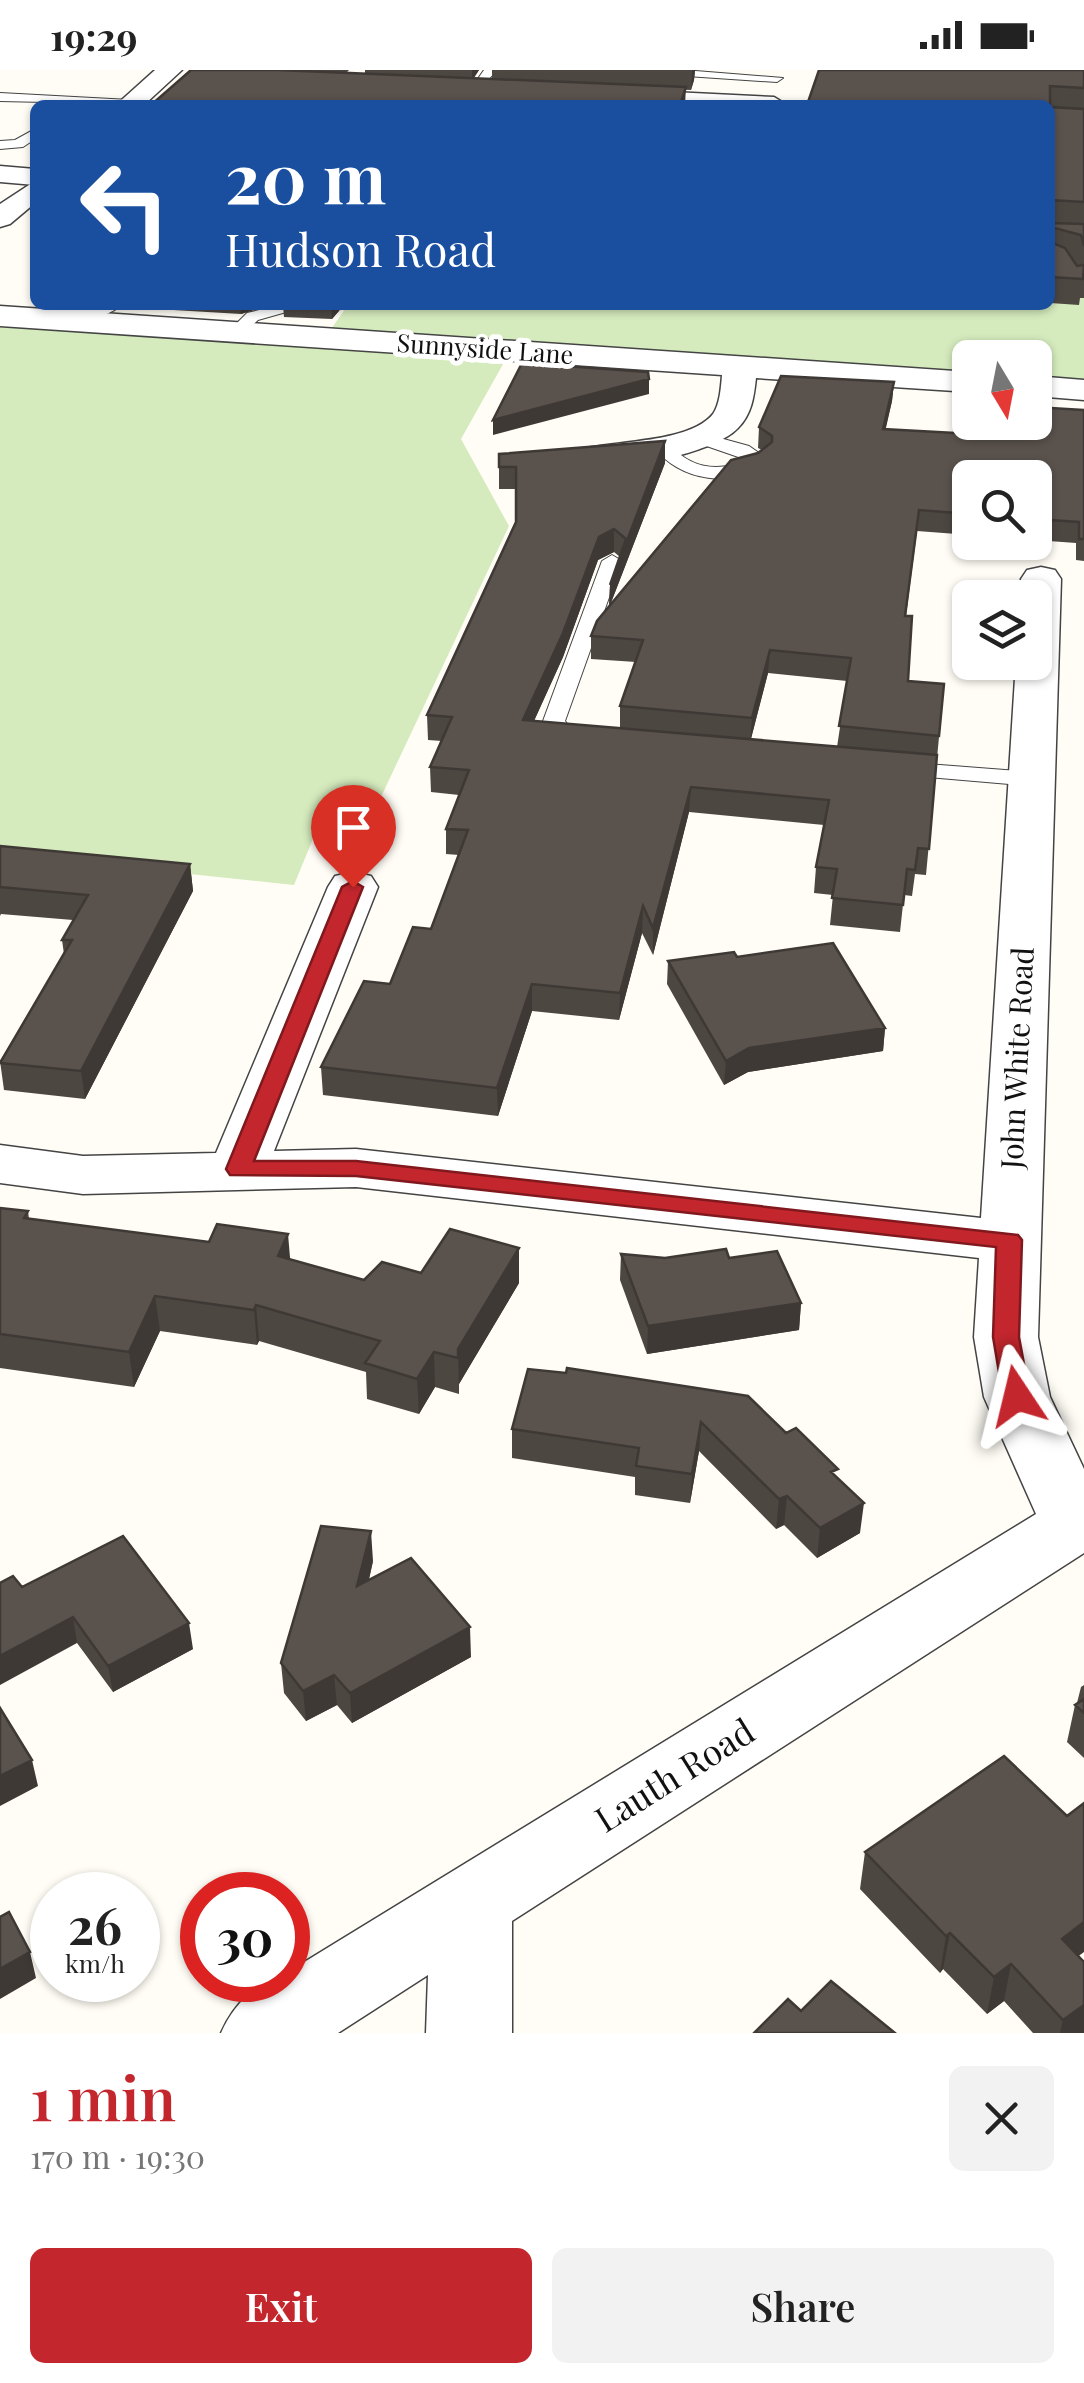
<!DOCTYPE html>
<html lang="en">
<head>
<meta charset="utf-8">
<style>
	:root { --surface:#fff; --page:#f2f2f2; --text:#222; --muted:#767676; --accent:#c4262e }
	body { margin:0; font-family:"Playfair Display",serif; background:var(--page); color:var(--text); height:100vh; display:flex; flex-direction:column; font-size:38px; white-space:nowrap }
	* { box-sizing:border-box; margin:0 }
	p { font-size:32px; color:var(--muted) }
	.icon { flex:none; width:55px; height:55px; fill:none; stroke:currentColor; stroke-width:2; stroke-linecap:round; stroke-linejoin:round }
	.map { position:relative; height:1963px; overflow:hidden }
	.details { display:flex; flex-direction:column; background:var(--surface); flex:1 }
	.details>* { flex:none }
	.hud { position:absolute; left:30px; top:30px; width:1025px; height:210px; border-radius:15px; box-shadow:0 2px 8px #0004; background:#1a4fa0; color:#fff; overflow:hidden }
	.needle { width:65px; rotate:170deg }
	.fabs { position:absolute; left:952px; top:270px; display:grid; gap:20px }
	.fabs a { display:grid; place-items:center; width:100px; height:100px; border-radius:15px; background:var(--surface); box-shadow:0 2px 8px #0004; font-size:50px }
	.speed { position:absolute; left:30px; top:1802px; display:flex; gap:20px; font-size:50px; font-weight:700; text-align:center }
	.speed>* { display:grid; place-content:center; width:130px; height:130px; border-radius:50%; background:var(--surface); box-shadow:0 2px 8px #0004; line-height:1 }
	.speed small { font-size:25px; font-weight:400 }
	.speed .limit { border:15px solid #d22; background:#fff; color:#111 }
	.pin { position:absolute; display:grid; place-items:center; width:85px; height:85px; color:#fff; margin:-102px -42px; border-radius:50% 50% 50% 0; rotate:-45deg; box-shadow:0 0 10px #0007 }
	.pin .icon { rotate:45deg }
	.me { position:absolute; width:110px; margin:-55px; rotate:350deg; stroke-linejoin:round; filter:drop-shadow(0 0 8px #0008) }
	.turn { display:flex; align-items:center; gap:35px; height:210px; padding:0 30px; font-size:45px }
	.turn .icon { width:130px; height:130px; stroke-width:2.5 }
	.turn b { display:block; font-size:70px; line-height:85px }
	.round { display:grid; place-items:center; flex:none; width:105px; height:105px; border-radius:15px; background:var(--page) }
	.head { display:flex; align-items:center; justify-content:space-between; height:170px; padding:0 30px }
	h1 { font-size:60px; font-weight:600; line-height:75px; color:var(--accent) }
	.primary-button { display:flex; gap:20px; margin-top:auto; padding:20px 30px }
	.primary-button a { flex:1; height:115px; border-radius:15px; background:var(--accent); color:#fff; font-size:40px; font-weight:600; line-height:115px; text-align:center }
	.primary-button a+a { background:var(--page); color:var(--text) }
	.status { display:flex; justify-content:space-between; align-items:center; height:70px; padding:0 50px; background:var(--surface); direction:ltr }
	.status svg { height:28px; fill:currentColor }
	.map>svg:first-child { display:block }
	.green { fill:#d5ebbd }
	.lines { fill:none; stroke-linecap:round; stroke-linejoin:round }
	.service-casing { stroke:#444; stroke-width:2 }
	.minor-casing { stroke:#444; stroke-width:3 }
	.tertiary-casing { stroke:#444; stroke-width:3 }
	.service { fill:#fff; fill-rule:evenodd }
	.minor { fill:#fff; fill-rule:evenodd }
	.tertiary { fill:#fff; fill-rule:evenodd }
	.wall { fill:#4d4742; fill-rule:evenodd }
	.shaded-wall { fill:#3f3936 }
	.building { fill:#5a524d; stroke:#3f3936; stroke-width:2.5 }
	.route { fill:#c4262e; stroke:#7f191e; stroke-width:2.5 }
	.labels { text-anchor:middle; stroke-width:10; stroke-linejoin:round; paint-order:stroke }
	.far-street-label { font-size:25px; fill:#111; stroke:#fff }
	.street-label { font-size:30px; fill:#111; stroke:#fff }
	.near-street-label { font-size:35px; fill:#111; stroke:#fff }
</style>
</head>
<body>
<div class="status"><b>19:29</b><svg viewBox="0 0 49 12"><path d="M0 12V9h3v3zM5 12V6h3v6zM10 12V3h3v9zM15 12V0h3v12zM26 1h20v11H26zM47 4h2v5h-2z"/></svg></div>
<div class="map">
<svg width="1084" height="1963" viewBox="0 0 1084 1963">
	<rect width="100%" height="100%" fill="#fffdf5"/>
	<path class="green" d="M 1050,166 L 1084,168 L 1084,319 L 1035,315 L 1035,288 L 970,288 L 970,311 L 511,280 L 461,369 L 509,456 L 380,729 L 331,725 L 294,815 L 0,784 L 0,246 L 324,269 L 348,235 L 1050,235 Z"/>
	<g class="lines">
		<g class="service-casing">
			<path id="service" d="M 484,0 L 497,0 L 476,23 L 468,23 Z
				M 598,0 L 683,0 L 783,8 L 777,12 Z
				M 0,23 L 130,30 L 136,34 L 0,31 Z
				M 35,59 L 35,69 L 23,77 L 0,79 L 0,71 L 15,70 Z
				M 102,235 L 121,235 C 105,250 74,253 55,241 L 63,236 Z
				M 281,235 L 311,235 L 258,250 L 241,266 L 227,263 L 247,243 Z
				M 698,362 L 749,376 L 769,390 C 736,421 678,411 653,376 L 668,372 C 688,398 717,403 747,390 L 692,371 L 689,367 Z
				M 612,485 L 622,491 L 565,651 L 571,659 L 595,668 L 584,675 L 556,670 L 543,651 L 602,491 Z
				M 901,692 L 1032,702 L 1044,709 L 1032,716 L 893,704 L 893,694 Z"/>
		</g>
		<g class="minor-casing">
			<path id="minor" d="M 612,19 L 774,27 L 787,35 L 603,32 L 599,27 L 603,22 Z
				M 0,96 L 35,99 L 35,115 L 0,112 Z
				M 0,236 L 970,302 L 970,322 L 756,308 C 754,326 752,344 738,358 C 714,384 615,403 581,395 L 576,387 L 581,379 C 614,371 690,373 713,344 C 720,334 721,317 722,305 L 0,256 Z
				M 1035,306 L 1084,310 L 1084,330 L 1035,326 Z
				M 1041,497 L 1055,500 L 1061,509 L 1038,1267 L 1050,1327 L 1084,1399 L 1084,1483 L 512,1851 L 512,1963 L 426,1963 L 428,1905 L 338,1963 L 221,1963 C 233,1936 255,1910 288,1910 L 288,1902 L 1036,1444 L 984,1327 L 974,1267 L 979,1188 L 356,1117 L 83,1124 L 0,1113 L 0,1075 L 83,1086 L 216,1083 L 328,817 L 335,806 L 353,802 L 371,806 L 378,817 L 274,1081 L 356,1079 L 981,1148 L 1016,592 L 1035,592 L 1035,528 L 1020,528 L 1021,509 L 1027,500 Z"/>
		</g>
		<g class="tertiary-casing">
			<path id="tertiary" d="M 155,0 L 182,0 L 144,35 L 116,35 Z
				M 35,111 L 35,133 L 10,154 L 0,157 L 0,134 Z"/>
		</g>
		<use href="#service" class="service"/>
		<use href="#minor" class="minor"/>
		<use href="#tertiary" class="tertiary"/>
	</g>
	<path class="wall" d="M 191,0 L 349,0 L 346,3 L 365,4 L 365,0 L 479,0 L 474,8 L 492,9 L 492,0 L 695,0 L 694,10 L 691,20 Z
		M 819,0 L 1084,0 L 1084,228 L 1080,228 L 1079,235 L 1050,233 L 1050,35 Z
		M 172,235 L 269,235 L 241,244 L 173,240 Z
		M 283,235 L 344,235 L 332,249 L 284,247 Z
		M 894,312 L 892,331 L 885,360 L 992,365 L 1084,340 L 1084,491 L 1076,490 L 1076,473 L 1035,470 L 1035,408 L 970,408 L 970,465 L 917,461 L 906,546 L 908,611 L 944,614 L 926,805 L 915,804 L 912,826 L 904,825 L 900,862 L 830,855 L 833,825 L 814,823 L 816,797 L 824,755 L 689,742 L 653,885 L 642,863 L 619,950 L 532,941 L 498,1046 L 323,1025 L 321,997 L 390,914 L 431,859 L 459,785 L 446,784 L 446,759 L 459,725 L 431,722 L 430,697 L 442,671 L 428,670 L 427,645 L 516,452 L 516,419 L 499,419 L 499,384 L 665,393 L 610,535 L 762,380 L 758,378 L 759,357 ZM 614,482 L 620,487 L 610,515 L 609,536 L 591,566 L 591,589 L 636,592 L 620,636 L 620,658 L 534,651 L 563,587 L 598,490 ZM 768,603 L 847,611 L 837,677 L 751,669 Z
		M 0,776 L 190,794 L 193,821 L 85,1029 L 4,1020 L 0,991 L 64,884 L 62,870 L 73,850 L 1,844 L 0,846 Z
		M 737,887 L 885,958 L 883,981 L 748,1002 L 724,1015 L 667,914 L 668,891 Z
		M 0,1138 L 28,1141 L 29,1149 L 290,1189 L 364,1210 L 421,1203 L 519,1213 L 459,1314 L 459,1324 L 435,1317 L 419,1344 L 367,1329 L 366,1302 L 259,1271 L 257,1275 L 160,1261 L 134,1317 L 0,1298 Z
		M 621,1184 L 665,1188 L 729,1188 L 801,1233 L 799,1260 L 647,1284 L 620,1210 Z
		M 748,1326 L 786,1363 L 837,1407 L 860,1463 L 817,1488 L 784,1455 L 776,1459 L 699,1381 L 690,1433 L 635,1425 L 635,1407 L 512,1388 L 512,1359 Z
		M 373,1491 L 369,1510 L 471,1587 L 352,1653 L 337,1635 L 306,1651 L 284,1623 L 281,1593 Z
		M 22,1517 L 193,1579 L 113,1622 L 77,1573 Z
		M 1084,1615 L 1084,1688 L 1067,1672 L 1075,1635 L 1077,1633 L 1081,1617 Z
		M 1067,1746 L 1084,1963 L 1033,1963 L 1004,1931 L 987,1944 L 943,1899 L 940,1903 L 860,1819 L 865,1782 Z"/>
	<path class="shaded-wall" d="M 472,0 L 479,0 L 472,10 Z
		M 692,0 L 695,0 L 694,10 L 691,20 Z
		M 686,17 L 685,35 L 680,35 Z
		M 240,235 L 269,235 L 241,244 Z
		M 331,235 L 344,235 L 332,249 Z
		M 649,309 L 649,324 L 493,365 L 493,350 Z
		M 894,312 L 892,331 L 881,380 L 883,359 Z
		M 665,371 L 665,393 L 609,538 L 610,515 Z
		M 614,459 L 614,482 L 598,490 L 563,587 L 523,675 L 523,650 L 599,467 Z
		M 770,580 L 768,603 L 750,672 L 752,648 Z
		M 691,717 L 689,742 L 653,885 L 653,858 Z
		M 190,794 L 193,821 L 85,1029 L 81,1001 Z
		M 643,836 L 642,863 L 619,950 L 620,923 Z
		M 532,914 L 532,941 L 498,1046 L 497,1018 Z
		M 885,958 L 883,981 L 748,1002 L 724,1015 L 726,991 L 749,978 Z
		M 288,1164 L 291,1199 L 278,1186 Z
		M 519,1178 L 519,1213 L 459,1314 L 459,1324 L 458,1279 Z
		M 155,1226 L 160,1261 L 134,1317 L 129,1282 Z
		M 801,1233 L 799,1260 L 647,1284 L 648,1256 Z
		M 256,1235 L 259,1271 L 257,1275 L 254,1240 Z
		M 434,1282 L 435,1317 L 419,1344 L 417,1309 Z
		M 701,1352 L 699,1381 L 690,1433 L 692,1404 Z
		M 787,1426 L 784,1455 L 776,1459 L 779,1429 Z
		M 864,1433 L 860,1463 L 817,1488 L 820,1458 Z
		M 371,1461 L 373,1491 L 360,1546 L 357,1516 Z
		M 73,1547 L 77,1573 L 0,1615 L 0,1586 Z
		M 189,1553 L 193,1579 L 113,1622 L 108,1596 Z
		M 470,1557 L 471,1587 L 352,1653 L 350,1623 Z
		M 334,1605 L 337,1635 L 306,1651 L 303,1621 Z
		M 32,1690 L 38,1716 L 0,1736 L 0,1706 Z
		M 1084,1852 L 1084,1882 L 1053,1905 L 1062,1869 Z
		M 950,1863 L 943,1899 L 940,1903 L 946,1866 Z
		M 30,1882 L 36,1908 L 0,1929 L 0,1899 Z
		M 1011,1894 L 1004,1931 L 987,1944 L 994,1907 Z
		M 1084,1935 L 1084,1963 L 1060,1963 L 1063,1950 Z"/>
	<path class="building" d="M 191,0 L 278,0 L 686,17 L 680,35 L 151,35 Z
		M 819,0 L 1084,0 L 1084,18 L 1050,16 L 1050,37 L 1084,39 L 1084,132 L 1051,130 L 1051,153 L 1084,154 L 1084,176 L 1081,165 L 1051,157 L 1050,172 L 1065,178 L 1077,196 L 1084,195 L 1083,209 L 1050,207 L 1050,35 L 807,35 Z
		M 522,293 L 648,302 L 649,309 L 493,350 Z
		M 781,306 L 894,312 L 883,359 L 992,365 L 994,352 L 1035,352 L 1035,337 L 1084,340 L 1084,469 L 1079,469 L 1079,452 L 1035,449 L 1035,408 L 970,408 L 970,444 L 919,440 L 905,546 L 912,546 L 908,611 L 944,614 L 939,666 L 839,656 L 851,588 L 770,580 L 752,648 L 620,636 L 643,570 L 591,566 L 597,551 L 731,390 L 758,383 L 772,372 L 772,366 L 759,357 Z
		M 665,371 L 610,515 L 626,469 L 614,459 L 599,467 L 563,563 L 523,650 L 937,685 L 929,779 L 918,778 L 915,800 L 907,799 L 903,835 L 832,828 L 837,799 L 816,797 L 829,730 L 691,717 L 653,858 L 643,836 L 620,923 L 532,914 L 497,1018 L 321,997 L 364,911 L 390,914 L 413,857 L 431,859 L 468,760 L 446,759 L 469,700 L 430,697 L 452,647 L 427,645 L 516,452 L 516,397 L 499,397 L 499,384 Z
		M 0,776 L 190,794 L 81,1001 L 0,993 L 72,870 L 62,870 L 88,825 L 0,817 Z
		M 833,873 L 885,958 L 749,978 L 726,991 L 668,891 L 734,882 L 737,887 Z
		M 0,1138 L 28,1141 L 24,1148 L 209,1172 L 217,1154 L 288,1164 L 278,1186 L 364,1210 L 382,1192 L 421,1203 L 450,1159 L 519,1178 L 458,1279 L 458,1288 L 434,1282 L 417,1309 L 365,1293 L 380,1271 L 256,1235 L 254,1240 L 155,1226 L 129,1282 L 0,1264 Z
		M 726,1179 L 729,1188 L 777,1181 L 801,1233 L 648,1256 L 621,1184 L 665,1188 Z
		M 567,1298 L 748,1326 L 786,1363 L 796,1358 L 838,1399 L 831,1402 L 864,1433 L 820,1458 L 787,1426 L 779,1429 L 701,1352 L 692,1404 L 636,1396 L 639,1378 L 512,1359 L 528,1299 L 566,1303 Z
		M 321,1456 L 371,1461 L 357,1516 L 411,1488 L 470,1557 L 350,1623 L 334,1605 L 303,1621 L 281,1593 Z
		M 123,1466 L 189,1553 L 108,1596 L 73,1547 L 0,1586 L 0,1513 L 13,1506 L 22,1517 Z
		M 1084,1629 L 1084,1643 L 1075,1635 Z
		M 0,1638 L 32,1690 L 0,1706 Z
		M 1004,1686 L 1067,1746 L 1084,1733 L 1084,1852 L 1062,1869 L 1084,1892 L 1084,1935 L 1063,1950 L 1011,1894 L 994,1907 L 950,1863 L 946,1866 L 865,1782 Z
		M 9,1842 L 30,1882 L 0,1899 L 0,1847 Z
		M 831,1911 L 895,1963 L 754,1963 L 788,1929 L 801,1941 Z"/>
	<path class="route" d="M 353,811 L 363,817 L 254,1091 L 356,1091 L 1018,1165 L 1022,1170 L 1019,1267 L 1030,1326 L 1026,1333 L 1007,1333 L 1003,1326 L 993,1267 L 996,1177 L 356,1106 L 230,1105 L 226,1099 L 342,817 Z"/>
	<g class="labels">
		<g class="far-street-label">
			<text transform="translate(485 279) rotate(4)" y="9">Sunnyside Lane</text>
		</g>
		<g class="street-label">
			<text transform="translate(1018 988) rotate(-87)" y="10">John White Road</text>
		</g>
		<g class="near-street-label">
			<text transform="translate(675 1706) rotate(-32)" y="12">Lauth Road</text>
		</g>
	</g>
</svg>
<div class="fabs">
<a><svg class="needle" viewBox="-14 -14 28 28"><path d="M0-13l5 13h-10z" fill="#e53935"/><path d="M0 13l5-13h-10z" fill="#767676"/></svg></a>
<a><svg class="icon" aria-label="search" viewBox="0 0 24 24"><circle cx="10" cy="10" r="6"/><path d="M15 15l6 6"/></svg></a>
<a><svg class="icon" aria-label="layers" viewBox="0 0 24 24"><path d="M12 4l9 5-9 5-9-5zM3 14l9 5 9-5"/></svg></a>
</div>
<div class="speed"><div>26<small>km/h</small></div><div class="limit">30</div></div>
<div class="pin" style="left:353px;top:817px;background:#d93025"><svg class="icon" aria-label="arrive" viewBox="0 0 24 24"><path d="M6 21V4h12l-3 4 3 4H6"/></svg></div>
<svg class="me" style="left:1017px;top:1326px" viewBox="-20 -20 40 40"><path d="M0-17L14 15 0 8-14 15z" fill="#c4262e" stroke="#fff" stroke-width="4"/></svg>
<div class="hud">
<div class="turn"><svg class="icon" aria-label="left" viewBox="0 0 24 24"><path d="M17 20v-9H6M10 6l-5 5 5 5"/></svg><div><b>20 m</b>Hudson Road</div></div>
</div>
</div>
<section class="details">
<div class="head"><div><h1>1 min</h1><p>170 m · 19:30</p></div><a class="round"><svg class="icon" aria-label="close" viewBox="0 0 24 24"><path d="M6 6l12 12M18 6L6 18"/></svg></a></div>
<div class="primary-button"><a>Exit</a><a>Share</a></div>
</section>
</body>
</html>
